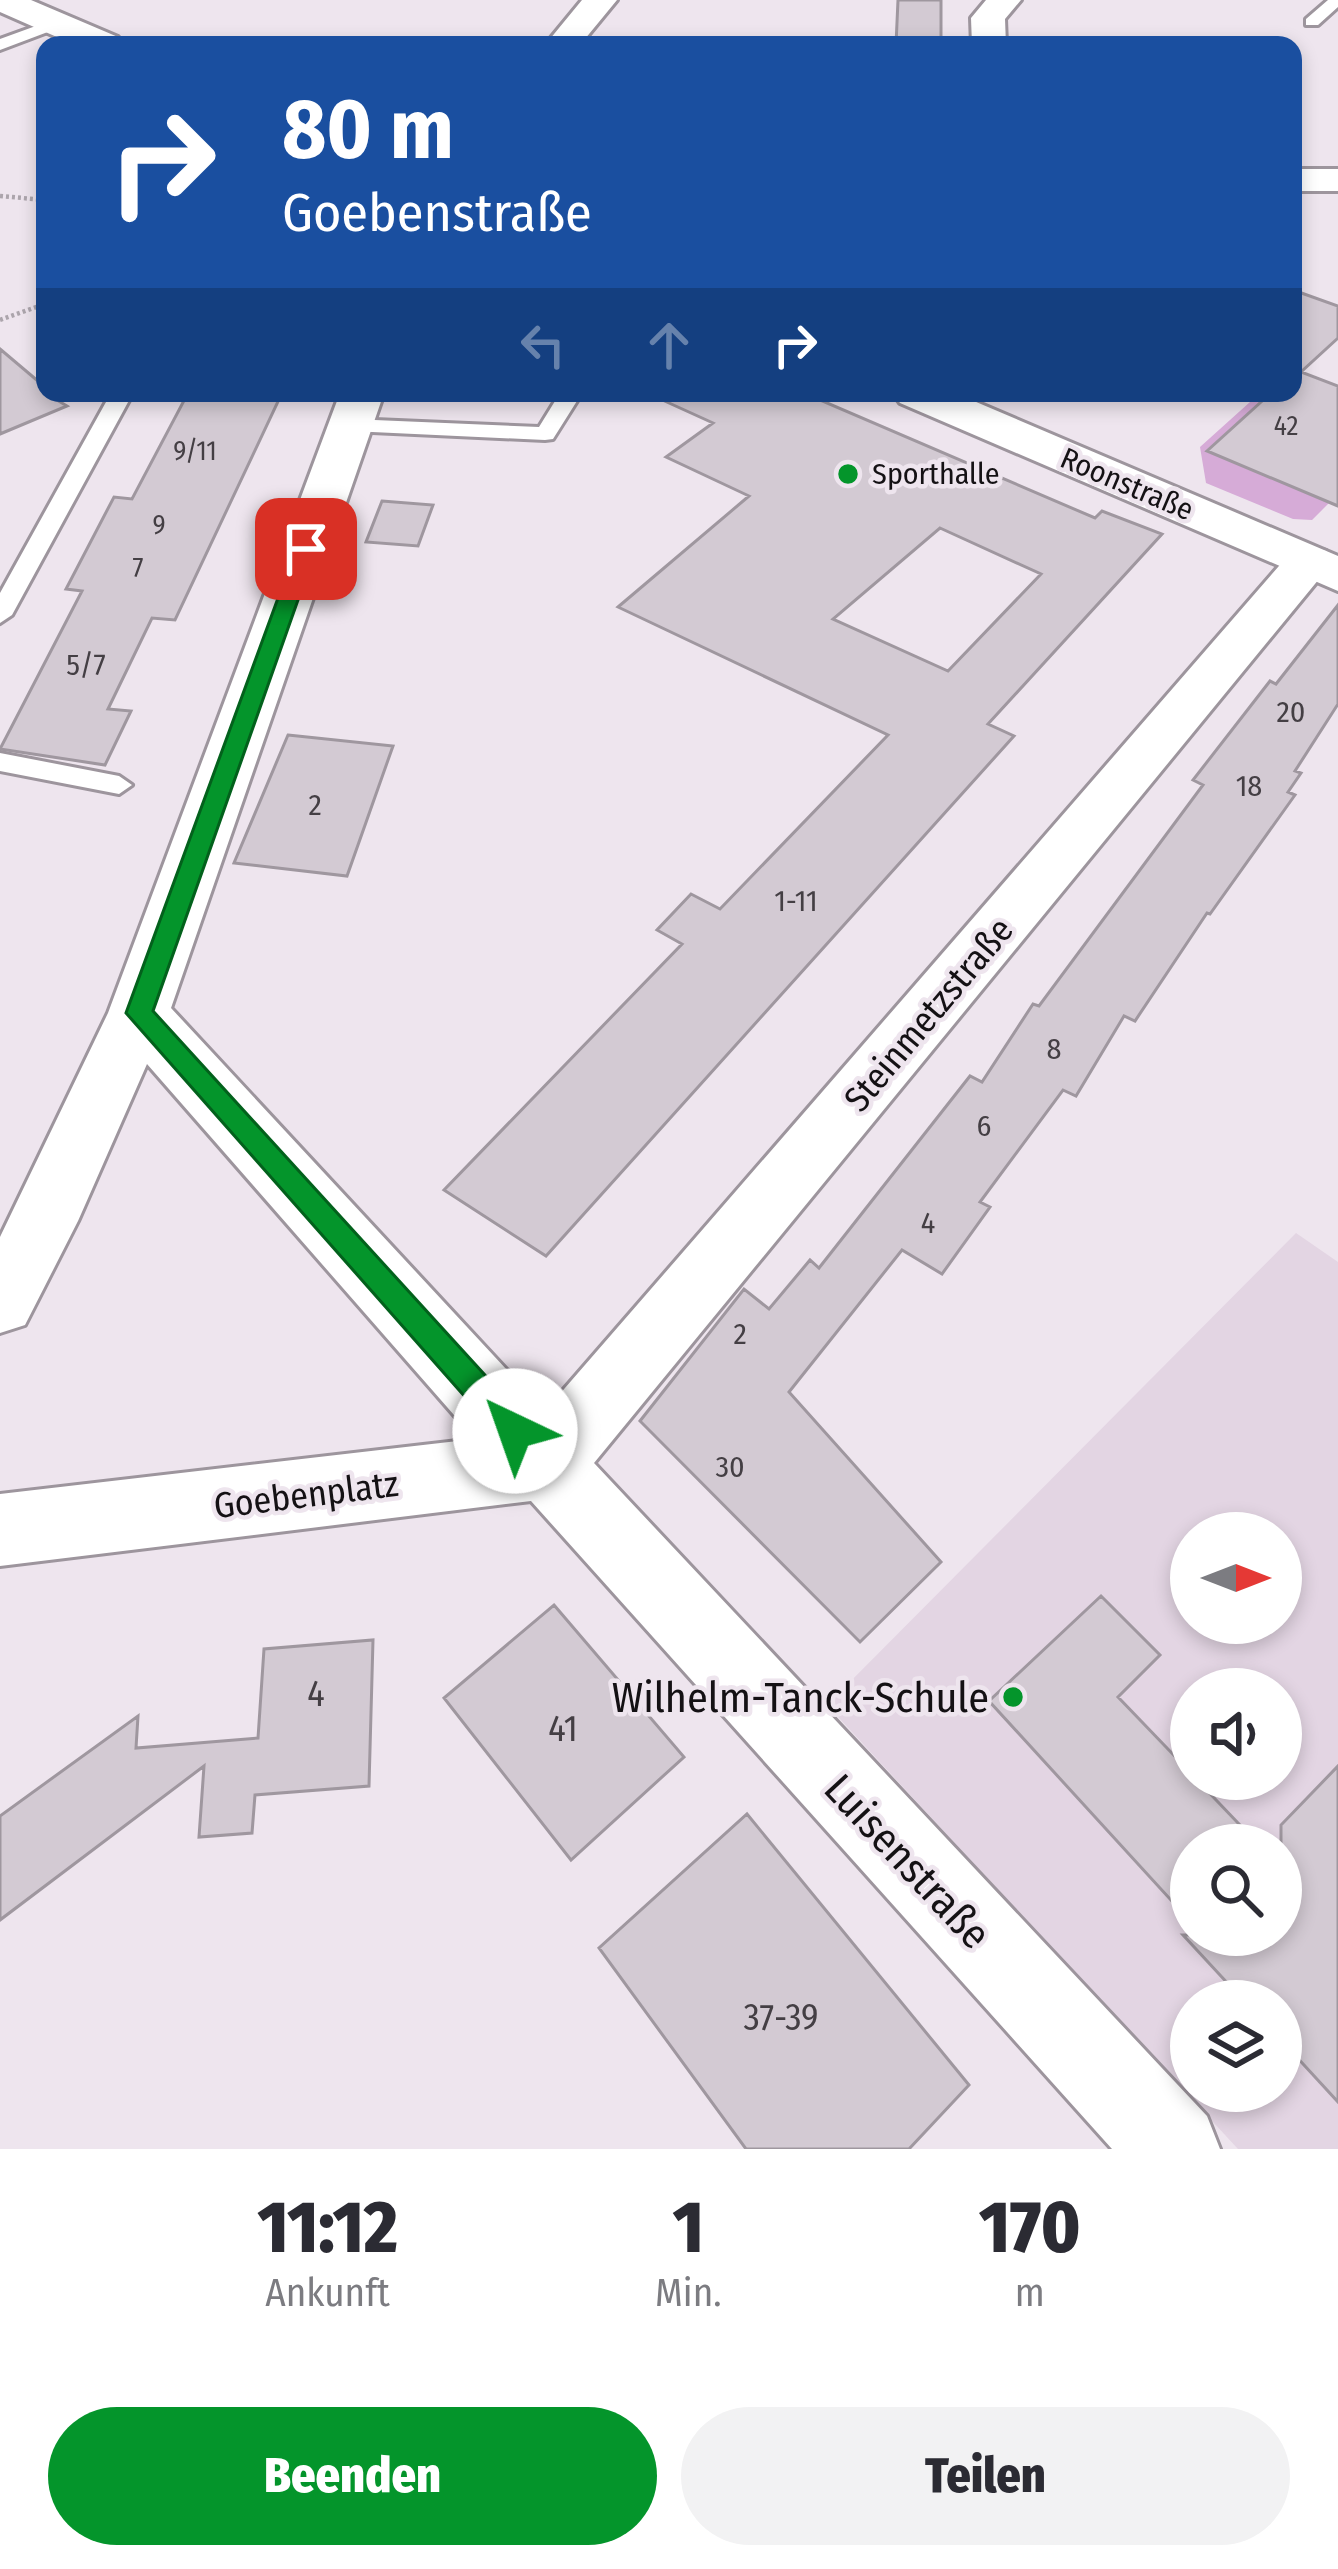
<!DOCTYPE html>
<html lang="de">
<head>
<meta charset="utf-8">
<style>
	:root { --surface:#fff; --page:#f2f2f3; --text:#2b2b33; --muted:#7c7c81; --accent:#04952b }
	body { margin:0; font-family:"Fira Sans Condensed",sans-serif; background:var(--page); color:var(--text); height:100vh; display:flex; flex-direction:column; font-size:45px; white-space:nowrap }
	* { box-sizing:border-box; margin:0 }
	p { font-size:39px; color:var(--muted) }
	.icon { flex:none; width:66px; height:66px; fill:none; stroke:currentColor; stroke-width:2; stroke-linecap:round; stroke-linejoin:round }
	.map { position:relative; height:2149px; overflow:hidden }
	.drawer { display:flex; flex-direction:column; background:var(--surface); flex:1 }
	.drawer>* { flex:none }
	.top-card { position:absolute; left:36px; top:36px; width:1266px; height:366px; border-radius:24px; box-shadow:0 6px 18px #0003; background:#1a4fa0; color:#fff; overflow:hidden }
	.needle { width:78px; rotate:90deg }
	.fabs { position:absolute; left:1170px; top:1512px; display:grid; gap:24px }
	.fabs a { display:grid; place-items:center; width:132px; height:132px; border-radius:50%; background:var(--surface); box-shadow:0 6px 18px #0003; font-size:60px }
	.pin { position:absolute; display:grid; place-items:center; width:102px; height:102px; color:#fff; margin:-51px; border-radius:24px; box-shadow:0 6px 18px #0006 }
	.me { position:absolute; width:132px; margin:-66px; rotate:318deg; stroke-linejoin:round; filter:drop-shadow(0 0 9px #0008) }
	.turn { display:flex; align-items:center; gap:42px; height:252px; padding:0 48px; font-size:54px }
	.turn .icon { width:156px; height:156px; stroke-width:2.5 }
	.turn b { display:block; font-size:84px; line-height:102px }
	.lanes { display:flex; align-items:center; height:114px; padding:0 48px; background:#0003; justify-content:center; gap:60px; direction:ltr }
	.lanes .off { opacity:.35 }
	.eta { display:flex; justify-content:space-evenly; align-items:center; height:204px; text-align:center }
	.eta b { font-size:72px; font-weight:800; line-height:84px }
	.button { display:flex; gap:24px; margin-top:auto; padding:24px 48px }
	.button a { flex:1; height:138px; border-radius:72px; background:var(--accent); color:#fff; font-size:48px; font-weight:800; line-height:138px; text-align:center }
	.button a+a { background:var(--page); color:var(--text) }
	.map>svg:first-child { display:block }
	.built { fill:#e3d5e3; fill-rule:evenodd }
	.green { fill:#d6abd7 }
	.building { fill:#d3cad3; stroke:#9f979f; stroke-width:3; fill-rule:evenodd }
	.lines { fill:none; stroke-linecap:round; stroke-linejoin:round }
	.service-casing { stroke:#9d959d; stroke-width:6 }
	.minor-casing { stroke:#9d959d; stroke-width:6 }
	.tertiary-casing { stroke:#9d959d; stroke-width:6 }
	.path { stroke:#aca5ac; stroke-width:4.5; stroke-dasharray:3 3; stroke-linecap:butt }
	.service { fill:#fff; fill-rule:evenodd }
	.minor { fill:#fff; fill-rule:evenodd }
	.tertiary { fill:#fff; fill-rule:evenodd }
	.route { fill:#04952b; stroke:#03611c; stroke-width:3 }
	.poi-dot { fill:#04952b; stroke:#eee5ee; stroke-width:4.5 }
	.labels { text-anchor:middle; stroke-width:9; stroke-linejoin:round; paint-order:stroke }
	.far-number-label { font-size:27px; fill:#443f44 }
	.far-poi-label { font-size:30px; fill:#141114; stroke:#eee5ee; text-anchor:start }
	.far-street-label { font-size:30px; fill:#141114; stroke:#eee5ee }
	.number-label { font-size:30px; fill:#443f44 }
	.street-label { font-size:36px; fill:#141114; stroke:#eee5ee }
	.near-number-label { font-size:36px; fill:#443f44 }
	.near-poi-label { font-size:42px; fill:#141114; stroke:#eee5ee; text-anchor:end }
	.near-street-label { font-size:42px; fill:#141114; stroke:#eee5ee }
</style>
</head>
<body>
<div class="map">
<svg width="1338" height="2149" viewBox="0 0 1338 2149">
	<rect width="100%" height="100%" fill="#eee5ee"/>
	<path class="built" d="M 1296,1233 L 1338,1262 L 1338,2149 L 1238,2149 L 827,1705 ZM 1191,1533 L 1281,1533 L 1281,1623 L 1191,1623 ZM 1191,1689 L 1281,1689 L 1281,1779 L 1191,1779 ZM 1191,1845 L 1281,1845 L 1281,1935 L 1191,1935 ZM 1191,2001 L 1281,2001 L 1281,2091 L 1191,2091 Z"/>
	<path class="green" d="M 1260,393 L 1271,393 L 1207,451 L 1330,502 L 1312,520 L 1293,519 L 1206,483 L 1200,447 Z"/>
	<path class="building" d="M 898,0 L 941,0 L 941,45 L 896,45 Z
		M 1293,290 L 1338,306 L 1338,338 L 1301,372 L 1338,386 L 1338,506 L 1207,451 L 1271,393 L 1293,393 Z
		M 0,349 L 45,387 L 45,393 L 67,406 L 0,434 Z
		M 188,393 L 282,393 L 175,620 L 152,618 L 108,709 L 131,711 L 105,765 L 0,749 L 82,591 L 66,589 L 114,497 L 132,499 Z
		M 647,393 L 804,393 L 1095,518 L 1102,511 L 1162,534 L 988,724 L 1014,736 L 546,1256 L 444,1190 L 682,944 L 657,930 L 691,894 L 720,909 L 888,735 L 618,607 L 749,496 L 666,457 L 713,423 ZM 940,528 L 1041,574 L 948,671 L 833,619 Z
		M 382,501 L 433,505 L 418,546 L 366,542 Z
		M 1338,605 L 1338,704 L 1295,771 L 1301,773 L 1288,792 L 1295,795 L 1210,914 L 1207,913 L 1135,1021 L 1124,1016 L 1076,1096 L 1063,1090 L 980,1202 L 990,1207 L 942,1274 L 902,1250 L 789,1392 L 941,1562 L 860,1642 L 640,1421 L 744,1289 L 769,1309 L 810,1260 L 819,1268 L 970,1076 L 982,1082 L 1033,1004 L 1039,1006 L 1203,785 L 1193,780 L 1270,681 L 1276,684 Z
		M 288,735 L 393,746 L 347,876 L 234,863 Z
		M 1101,1596 L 1160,1655 L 1118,1697 L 1191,1773 L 1191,1779 L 1196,1779 L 1259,1845 L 1191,1845 L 1191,1922 L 989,1701 Z
		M 554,1605 L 684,1757 L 571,1860 L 444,1698 Z
		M 373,1640 L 369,1786 L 255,1795 L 252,1833 L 199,1837 L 204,1766 L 0,1920 L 0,1816 L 138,1716 L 136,1748 L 258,1738 L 264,1649 Z
		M 1338,1766 L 1338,2102 L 1281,2040 L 1281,2001 L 1244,2001 L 1183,1935 L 1281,1935 L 1281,1825 Z
		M 747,1814 L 969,2085 L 909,2149 L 746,2149 L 599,1948 Z"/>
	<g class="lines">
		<g class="service-casing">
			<path id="service" d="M 1328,0 L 1338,0 L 1338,7 L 1318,25 L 1306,25 L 1306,19 Z
				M 55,19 L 61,21 L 61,27 L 0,50 L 0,39 Z
				M 111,393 L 133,393 L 12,615 L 0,623 L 0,593 Z
				M 560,393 L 582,393 L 553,439 L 545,440 L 351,431 L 340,425 L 351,419 L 539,427 Z
				M 0,753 L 119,776 L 132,785 L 119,794 L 0,771 Z"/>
		</g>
		<g class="minor-casing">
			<path id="minor" d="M 582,0 L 617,0 L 580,45 L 545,45 Z
				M 986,0 L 1021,0 L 1005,19 L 1006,45 L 972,45 L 971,18 Z
				M 1293,169 L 1338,169 L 1338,191 L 1293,191 Z
				M 340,393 L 384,393 L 171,1008 L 545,1411 L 1292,551 L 1309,547 L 1326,551 L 1333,562 L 594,1463 L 1207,2116 L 1220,2149 L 1112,2149 L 531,1501 L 0,1566 L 0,1494 L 475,1439 L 147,1064 L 78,1221 L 25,1325 L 0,1333 L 0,1237 L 108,1013 Z"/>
		</g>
		<g class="tertiary-casing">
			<path id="tertiary" d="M 0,0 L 31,0 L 118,37 L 123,45 L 75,45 L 0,12 Z
				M 893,393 L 955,393 L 1338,556 L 1338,591 L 900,403 Z"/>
		</g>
		<path class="path" d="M 0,196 L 45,200
			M 0,320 L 45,304"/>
		<use href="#service" class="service"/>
		<use href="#minor" class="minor"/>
		<use href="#tertiary" class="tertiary"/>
	</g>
	<path class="route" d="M 306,543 L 316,549 L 153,1011 L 526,1420 L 531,1431 L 526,1441 L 515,1445 L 504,1441 L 126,1013 L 296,549 Z"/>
	<g class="poi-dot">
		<circle cx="848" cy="474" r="12"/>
		<circle cx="1013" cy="1697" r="12"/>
	</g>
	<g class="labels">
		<g class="far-number-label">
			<text x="1286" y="435">42</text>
			<text x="195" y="460">9/11</text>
			<text x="159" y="534">9</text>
			<text x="138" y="577">7</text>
		</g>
		<g class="far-poi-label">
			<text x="872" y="484">Sporthalle</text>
		</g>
		<g class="far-street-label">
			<text transform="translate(1127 484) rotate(23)" y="10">Roonstraße</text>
		</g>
		<g class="number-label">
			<text x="86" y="675">5/7</text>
			<text x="1291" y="722">20</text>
			<text x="1249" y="796">18</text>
			<text x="315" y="815">2</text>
			<text x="796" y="911">1-11</text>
			<text x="1054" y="1059">8</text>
			<text x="984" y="1136">6</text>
			<text x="928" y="1233">4</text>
			<text x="740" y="1344">2</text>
			<text x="730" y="1477">30</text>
		</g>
		<g class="street-label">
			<text transform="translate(928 1014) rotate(-50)" y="13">Steinmetzstraße</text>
			<text transform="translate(306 1494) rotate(-7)" y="13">Goebenplatz</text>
		</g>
		<g class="near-number-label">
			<text x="316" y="1706">4</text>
			<text x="563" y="1741">41</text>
			<text x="781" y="2030">37-39</text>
		</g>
		<g class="near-poi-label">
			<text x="989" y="1712">Wilhelm-Tanck-Schule</text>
		</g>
		<g class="near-street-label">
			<text transform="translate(908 1861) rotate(47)" y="15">Luisenstraße</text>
		</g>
	</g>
</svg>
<div class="fabs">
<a><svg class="needle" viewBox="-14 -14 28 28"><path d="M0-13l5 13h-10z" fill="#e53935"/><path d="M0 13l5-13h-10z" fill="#7c7c81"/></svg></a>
<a><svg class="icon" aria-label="sound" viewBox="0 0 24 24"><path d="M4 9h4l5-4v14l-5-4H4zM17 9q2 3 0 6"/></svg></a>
<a><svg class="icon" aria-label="search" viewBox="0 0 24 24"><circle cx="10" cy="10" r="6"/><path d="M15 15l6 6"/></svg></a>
<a><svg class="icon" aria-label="layers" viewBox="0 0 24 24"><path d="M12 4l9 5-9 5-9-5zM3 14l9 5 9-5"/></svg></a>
</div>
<div class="pin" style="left:306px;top:549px;background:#d93025"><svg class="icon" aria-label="arrive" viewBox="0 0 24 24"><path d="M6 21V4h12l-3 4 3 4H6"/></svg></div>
<svg class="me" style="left:515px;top:1431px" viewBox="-20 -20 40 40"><circle r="19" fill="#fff"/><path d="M0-13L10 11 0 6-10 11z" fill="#04952b"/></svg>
<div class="top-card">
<div class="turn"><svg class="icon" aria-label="right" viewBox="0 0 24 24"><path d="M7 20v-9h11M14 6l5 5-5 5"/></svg><div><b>80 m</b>Goebenstraße</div></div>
<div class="lanes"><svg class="icon off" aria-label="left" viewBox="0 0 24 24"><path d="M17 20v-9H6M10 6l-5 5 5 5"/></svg><svg class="icon off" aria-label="ahead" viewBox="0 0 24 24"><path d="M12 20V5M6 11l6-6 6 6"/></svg><svg class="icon" aria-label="right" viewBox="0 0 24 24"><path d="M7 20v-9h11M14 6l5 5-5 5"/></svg></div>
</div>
</div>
<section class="drawer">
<div class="eta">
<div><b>11:12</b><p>Ankunft</p></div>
<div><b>1</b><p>Min.</p></div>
<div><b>170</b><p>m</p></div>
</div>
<div class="button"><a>Beenden</a><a>Teilen</a></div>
</section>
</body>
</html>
